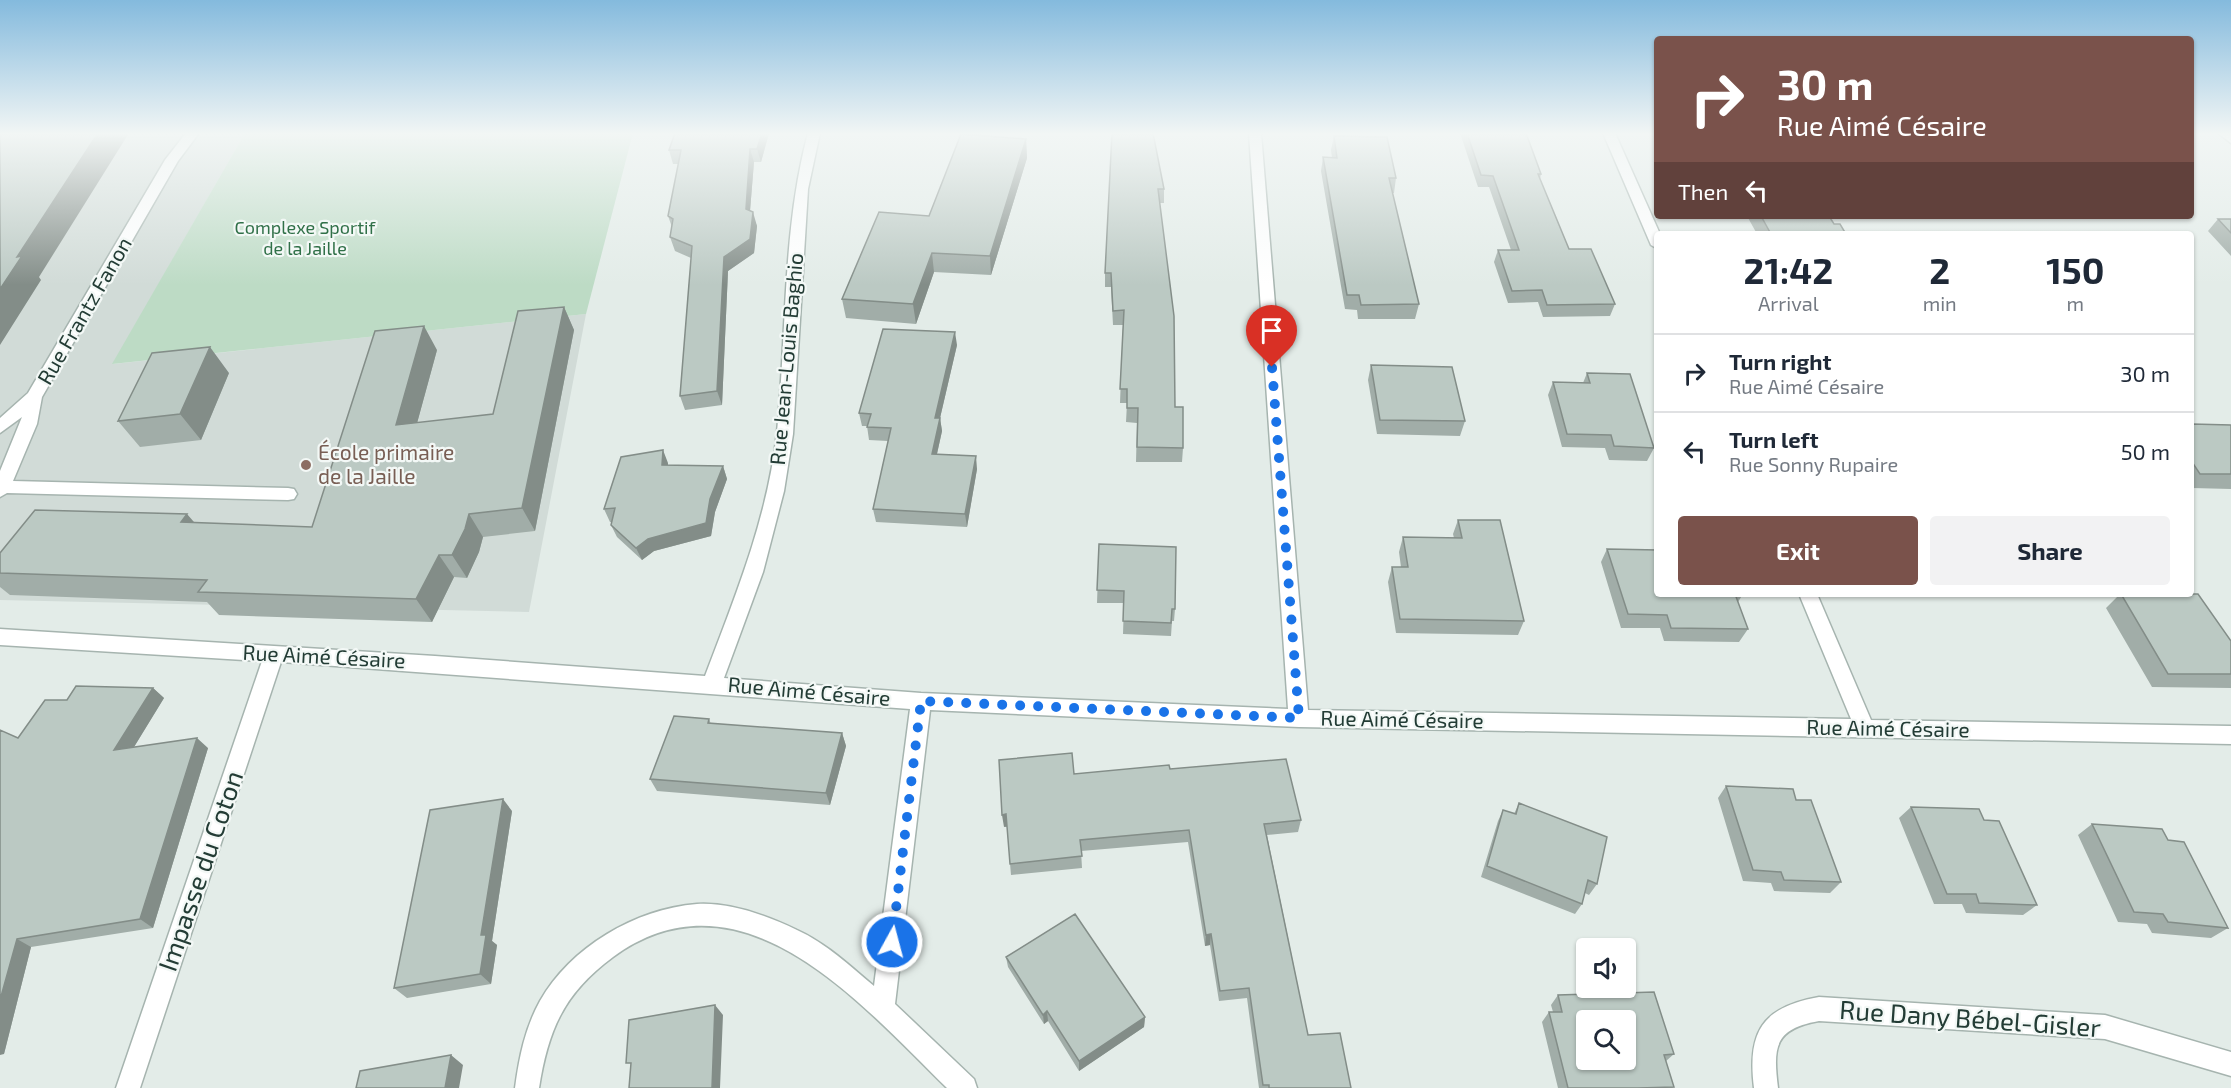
<!DOCTYPE html>
<html lang="en">
<head>
<meta charset="utf-8">
<style>
	:root { --surface:#fff; --page:#f2f2f3; --text:#1f2937; --muted:#747a83; --line:#e0e1e3; --accent:#7a524b }
	body { margin:0; font-family:"Exo 2",sans-serif; background:var(--page); color:var(--text); height:100vh; display:flex; flex-direction:column; font-size:22px; white-space:nowrap }
	* { box-sizing:border-box; margin:0 }
	p { font-size:20px; color:var(--muted) }
	.icon { flex:none; width:33px; height:33px; fill:none; stroke:currentColor; stroke-width:2; stroke-linecap:round; stroke-linejoin:round }
	.map { position:relative; flex:1; overflow:hidden }
	.side { position:absolute; left:1654px; top:231px; width:540px; height:366px; display:flex; flex-direction:column; background:var(--surface); border-radius:6px; box-shadow:0 2px 4px #0004 }
	.side>* { flex:none }
	.guide { position:absolute; left:1654px; top:36px; width:540px; height:183px; border-radius:6px; box-shadow:0 2px 4px #0004; background:#7a524b; color:#fff; overflow:hidden }
	.controls { position:absolute; left:1576px; top:938px; display:grid; gap:12px }
	.controls a { display:grid; place-items:center; width:60px; height:60px; border-radius:6px; background:var(--surface); box-shadow:0 2px 4px #0004; font-size:30px }
	.pin { position:absolute; display:grid; place-items:center; width:51px; height:51px; color:#fff; margin:-62px -26px; border-radius:50% 50% 50% 0; rotate:-45deg; box-shadow:0 0 6px #0007 }
	.pin .icon { rotate:45deg }
	.me { position:absolute; width:66px; margin:-33px; rotate:7deg; stroke-linejoin:round; filter:drop-shadow(0 0 4px #0008) }
	.turn { display:flex; align-items:center; gap:21px; height:126px; padding:0 24px; font-size:27px }
	.turn .icon { width:78px; height:78px; stroke-width:2.5 }
	.turn b { display:block; font-size:42px; line-height:51px }
	.then { display:flex; align-items:center; height:57px; padding:0 24px; background:#0003; gap:12px; font-size:22px }
	.eta { display:flex; justify-content:space-evenly; align-items:center; height:102px; text-align:center }
	.eta b { font-size:36px; font-weight:700; line-height:42px }
	.button { display:flex; gap:12px; margin-top:auto; padding:12px 24px }
	.button a { flex:1; height:69px; border-radius:6px; background:var(--accent); color:#fff; font-size:24px; font-weight:700; line-height:69px; text-align:center }
	.button a+a { background:var(--page); color:var(--text) }
	ul { padding:0; list-style:none }
	li { display:flex; align-items:center; gap:18px; height:78px; padding:0 24px; border-top:2px solid var(--line) }
	li div { flex:1 }
	li b { display:block; font-size:22px }
	li em { font-style:normal }
	.map>svg:first-child { display:block }
	.built { fill:#d1dbd7 }
	.green { fill:#bddbc5 }
	.lines { fill:none; stroke-linecap:round; stroke-linejoin:round }
	.lane-casing { stroke:#a6b4af; stroke-width:3 }
	.street-casing { stroke:#a6b4af; stroke-width:3 }
	.lane { fill:#fff; fill-rule:evenodd }
	.street { fill:#fff; fill-rule:evenodd }
	.wall { fill:#a1ada8 }
	.shaded-wall { fill:#838d88 }
	.building { fill:#bbc9c3; stroke:#838d88; stroke-width:1.5; fill-rule:evenodd }
	.route { stroke:#1a73e8; stroke-width:10; stroke-dasharray:0 18 }
	.education-dot { fill:#8d6e63; stroke:#f3f8f6; stroke-width:2 }
	.labels { text-anchor:middle; stroke-width:4.5; stroke-linejoin:round; paint-order:stroke }
	.far-park-label { font-size:18px; fill:#307048; stroke:#f3f8f6 }
	.street-label { font-size:21px; fill:#233c35; stroke:#f3f8f6 }
	.education-label { font-size:21px; fill:#785e54; stroke:#f3f8f6; text-anchor:start }
	.near-street-label { font-size:26px; fill:#233c35; stroke:#f3f8f6 }
</style>
</head>
<body>
<div class="map">
<svg width="2231" height="1088" viewBox="0 0 2231 1088">
	<rect width="100%" height="100%" fill="#e3ece8"/>
	<path class="built" d="M 0,133 L 245,133 L 113,364 L 586,314 L 529,612 L 0,600 Z"/>
	<path class="green" d="M 245,133 L 633,133 L 586,314 L 112,364 Z"/>
	<g class="lines">
		<g class="lane-casing">
			<path id="lane" d="M 186,133 L 199,133 L 178,161 L 42,397 L 37,424 L 13,481 L 288,488 L 294,489 L 297,494 L 294,499 L 288,500 L 7,493 L 0,497 L 0,471 L 22,417 L 0,433 L 0,418 L 28,393 L 165,160 Z"/>
		</g>
		<g class="street-casing">
			<path id="street" d="M 808,133 L 820,133 L 808,189 L 793,434 L 784,491 L 763,572 L 724,678 L 921,693 L 1288,709 L 1249,133 L 1261,133 L 1308,710 L 1851,719 L 1799,594 L 1817,594 L 1871,720 L 2231,726 L 2231,744 L 1299,727 L 930,710 L 895,1004 L 974,1079 L 977,1088 L 947,1088 C 861,1004 742,863 613,957 C 564,993 548,1030 539,1088 L 515,1088 C 519,1058 525,1028 540,1001 C 571,947 635,909 697,904 C 730,902 768,916 797,930 C 826,943 850,966 874,986 L 910,709 L 281,662 L 140,1088 L 116,1088 L 262,661 L 0,645 L 0,629 L 435,656 L 705,676 C 735,597 768,517 777,432 C 787,332 782,230 808,133 Z
				M 1603,133 L 1615,133 L 1660,234 L 1658,234 L 1658,249 L 1651,245 Z
				M 2218,133 L 2231,133 L 2231,143 Z
				M 1819,997 L 2105,1015 L 2231,1052 L 2231,1076 L 2105,1039 L 1819,1021 C 1774,1029 1773,1047 1778,1088 L 1754,1088 C 1747,1032 1762,1007 1819,997 Z"/>
		</g>
		<use href="#lane" class="lane"/>
		<use href="#street" class="street"/>
	</g>
	<path class="wall" d="M 675,133 L 769,133 L 761,162 L 754,162 L 750,211 L 757,226 L 754,253 L 728,271 L 722,405 L 685,410 L 680,396 L 691,258 L 675,251 L 670,237 L 672,227 L 668,216 L 679,164 L 673,164 L 669,150 Z
		M 1112,133 L 1164,189 L 1164,203 L 1160,203 L 1175,407 L 1183,448 L 1182,462 L 1136,462 L 1137,423 L 1126,422 L 1127,403 L 1120,403 L 1123,325 L 1113,325 L 1111,287 L 1105,287 L 1105,273 Z
		M 1460,133 L 1526,133 L 1541,174 L 1540,179 L 1569,249 L 1615,304 L 1610,316 L 1543,317 L 1538,302 L 1508,303 L 1494,262 L 1498,250 L 1511,250 L 1489,187 L 1478,187 Z
		M 1334,136 L 1396,178 L 1394,193 L 1392,193 L 1419,304 L 1415,319 L 1358,319 L 1357,310 L 1345,309 L 1321,171 L 1323,157 L 1332,158 L 1331,150 Z
		M 1026,139 L 1027,158 L 991,275 L 934,272 L 916,324 L 846,318 L 842,299 L 929,216 Z
		M 1747,216 L 1829,216 L 1834,224 L 1846,234 L 1757,234 Z
		M 2218,219 L 2231,219 L 2231,256 L 2208,231 Z
		M 564,307 L 574,330 L 535,531 L 483,537 L 479,552 L 467,578 L 454,577 L 432,622 L 219,615 L 207,602 L 10,595 L 0,587 L 0,553 L 312,527 L 437,350 L 417,423 L 493,414 Z
		M 957,345 L 940,418 L 942,431 L 937,454 L 977,469 L 967,527 L 876,522 L 873,509 L 888,441 L 869,440 L 867,426 L 862,426 L 859,413 Z
		M 1371,365 L 1465,421 L 1460,436 L 1377,434 L 1368,380 Z
		M 229,373 L 201,440 L 140,447 L 118,421 Z
		M 1587,373 L 1654,448 L 1647,461 L 1609,460 L 1605,448 L 1562,447 L 1548,395 L 1553,382 L 1583,383 Z
		M 2192,424 L 2231,425 L 2231,489 L 2192,488 Z
		M 668,463 L 668,465 L 723,466 L 727,479 L 715,512 L 711,536 L 654,551 L 642,560 L 617,537 L 611,525 L 612,522 L 610,522 L 604,509 Z
		M 1458,520 L 1524,621 L 1518,635 L 1396,633 L 1388,582 L 1392,567 L 1401,567 L 1399,552 L 1403,537 L 1454,538 L 1453,534 Z
		M 1099,544 L 1175,609 L 1174,621 L 1172,621 L 1171,636 L 1123,634 L 1124,603 L 1097,603 Z
		M 1607,549 L 1658,594 L 1743,594 L 1738,602 L 1748,629 L 1739,642 L 1664,641 L 1660,628 L 1621,628 L 1601,562 Z
		M 2120,594 L 2231,641 L 2231,688 L 2152,687 L 2106,608 Z
		M 153,688 L 164,698 L 134,747 L 208,748 L 153,928 L 31,947 L 4,1054 L 18,738 L 67,700 Z
		M 709,719 L 711,724 L 842,733 L 846,746 L 830,805 L 657,791 L 650,779 Z
		M 1170,769 L 1301,820 L 1298,832 L 1267,835 L 1308,1035 L 1351,1088 L 1259,1088 L 1247,998 L 1219,1001 L 1210,945 L 1205,946 L 1188,842 L 1081,851 L 1082,868 L 1011,875 L 1007,827 L 1004,827 L 1074,774 Z
		M 1726,786 L 1796,800 L 1841,882 L 1830,893 L 1774,891 L 1771,883 L 1743,881 L 1718,798 Z
		M 1519,803 L 1597,884 L 1589,895 L 1585,893 L 1582,904 L 1575,914 L 1481,877 L 1498,821 L 1503,810 L 1514,814 Z
		M 1911,807 L 1984,820 L 2037,905 L 2023,915 L 1966,913 L 1962,904 L 1934,904 L 1899,818 Z
		M 512,811 L 492,941 L 497,945 L 491,984 L 407,998 L 394,988 Z
		M 2092,824 L 2168,840 L 2228,928 L 2211,938 L 2152,933 L 2147,924 L 2118,922 L 2078,835 Z
		M 1006,957 L 1145,1017 L 1144,1027 L 1079,1071 L 1048,1021 L 1044,1024 L 1008,967 Z
		M 1558,995 L 1674,1054 L 1666,1061 L 1674,1087 L 1672,1088 L 1558,1088 L 1542,1022 L 1549,1012 L 1553,1012 L 1551,1005 Z"/>
	<path class="shaded-wall" d="M 98,133 L 129,133 L 39,277 L 41,280 L 0,345 L 0,289 L 17,257 Z
		M 762,133 L 769,133 L 761,162 L 757,149 Z
		M 1026,139 L 1027,158 L 991,275 L 990,256 Z
		M 750,149 L 754,162 L 749,223 L 746,209 Z
		M 753,212 L 757,226 L 754,253 L 728,271 L 722,405 L 717,391 L 724,257 Z
		M 932,253 L 934,272 L 916,324 L 913,304 Z
		M 564,307 L 574,330 L 535,531 L 522,508 Z
		M 424,326 L 437,350 L 410,449 L 396,425 Z
		M 955,332 L 957,345 L 940,418 L 942,431 L 934,467 L 932,454 L 935,418 Z
		M 210,347 L 229,373 L 201,440 L 180,414 Z
		M 663,450 L 668,463 L 667,477 L 662,465 Z
		M 976,456 L 977,469 L 967,527 L 965,514 Z
		M 723,466 L 727,479 L 715,512 L 711,536 L 654,551 L 642,560 L 636,548 L 648,539 L 710,499 Z
		M 187,514 L 207,537 L 181,522 Z
		M 469,514 L 483,537 L 479,552 L 467,578 L 452,555 Z
		M 439,555 L 454,577 L 432,622 L 416,599 Z
		M 153,688 L 164,698 L 126,760 L 114,750 Z
		M 842,733 L 846,746 L 830,805 L 826,793 Z
		M 197,738 L 208,748 L 153,928 L 140,919 Z
		M 503,799 L 512,811 L 492,941 L 497,945 L 491,984 L 480,974 L 481,935 Z
		M 1006,814 L 1008,826 L 1004,827 L 1002,815 Z
		M 1211,934 L 1210,945 L 1205,946 L 1206,935 Z
		M 17,939 L 31,947 L 4,1054 L 0,1055 L 0,1000 Z
		M 715,1005 L 723,1015 L 720,1088 L 712,1088 Z
		M 1047,1011 L 1048,1021 L 1044,1024 L 1043,1015 Z
		M 1145,1017 L 1144,1027 L 1079,1071 L 1079,1061 Z
		M 451,1055 L 463,1065 L 459,1088 L 445,1088 Z"/>
	<path class="building" d="M 0,133 L 98,133 L 17,257 L 22,256 L 0,289 Z
		M 675,133 L 762,133 L 757,149 L 750,149 L 746,209 L 753,212 L 750,239 L 724,257 L 717,391 L 680,396 L 692,246 L 670,237 L 673,219 L 668,216 L 681,150 L 669,150 Z
		M 1112,133 L 1153,133 L 1164,189 L 1158,189 L 1174,316 L 1175,407 L 1183,407 L 1183,448 L 1137,447 L 1138,408 L 1127,408 L 1127,389 L 1120,389 L 1124,310 L 1113,311 L 1111,273 L 1105,273 Z
		M 1467,133 L 1526,133 L 1541,174 L 1538,174 L 1569,249 L 1591,249 L 1615,304 L 1547,305 L 1542,290 L 1512,291 L 1498,250 L 1519,250 L 1493,176 L 1481,175 Z
		M 961,134 L 1026,139 L 990,256 L 932,253 L 913,304 L 842,299 L 879,212 L 929,216 Z
		M 1334,136 L 1387,137 L 1396,178 L 1389,178 L 1419,304 L 1361,305 L 1359,295 L 1347,295 L 1323,157 L 1337,158 Z
		M 1761,216 L 1829,216 L 1834,224 L 1840,224 L 1846,234 L 1771,234 Z
		M 2218,219 L 2231,219 L 2231,233 Z
		M 564,307 L 522,508 L 469,514 L 465,529 L 452,555 L 439,555 L 416,599 L 198,592 L 207,580 L 0,573 L 0,553 L 35,510 L 187,514 L 181,522 L 312,527 L 375,331 L 424,326 L 396,425 L 493,414 L 518,311 Z
		M 883,329 L 955,332 L 935,418 L 940,418 L 932,454 L 976,456 L 965,514 L 873,509 L 891,428 L 867,427 L 871,414 L 859,413 Z
		M 210,347 L 180,414 L 118,421 L 152,353 Z
		M 1371,365 L 1452,367 L 1465,421 L 1380,420 Z
		M 1587,373 L 1630,374 L 1654,448 L 1614,446 L 1611,435 L 1567,434 L 1553,382 L 1590,383 Z
		M 2192,424 L 2231,425 L 2231,474 L 2200,474 L 2192,462 Z
		M 663,450 L 662,465 L 723,466 L 710,499 L 706,523 L 648,539 L 636,548 L 611,525 L 615,508 L 604,509 L 621,457 Z
		M 1458,520 L 1500,520 L 1524,621 L 1400,619 L 1392,567 L 1408,567 L 1403,537 L 1462,538 Z
		M 1099,544 L 1176,547 L 1175,609 L 1172,609 L 1171,623 L 1123,621 L 1124,591 L 1097,590 Z
		M 1607,549 L 1658,550 L 1658,594 L 1735,594 L 1748,629 L 1671,628 L 1667,615 L 1628,614 Z
		M 2121,594 L 2198,594 L 2231,641 L 2231,674 L 2168,674 Z
		M 76,686 L 153,688 L 114,750 L 197,738 L 140,919 L 17,939 L 0,1000 L 0,730 L 18,738 L 45,700 L 67,700 Z
		M 674,716 L 709,719 L 708,723 L 842,733 L 826,793 L 650,779 Z
		M 1072,753 L 1074,774 L 1169,765 L 1170,769 L 1286,759 L 1301,820 L 1264,824 L 1308,1035 L 1340,1033 L 1351,1088 L 1269,1088 L 1269,1085 L 1263,1085 L 1249,988 L 1220,991 L 1211,934 L 1206,935 L 1189,830 L 1080,840 L 1082,856 L 1010,864 L 1006,814 L 1002,815 L 999,760 Z
		M 1726,786 L 1793,789 L 1796,800 L 1811,800 L 1841,882 L 1784,880 L 1781,872 L 1753,870 Z
		M 503,799 L 481,935 L 486,935 L 480,974 L 394,988 L 430,810 Z
		M 1519,803 L 1607,837 L 1597,884 L 1588,880 L 1582,904 L 1487,866 L 1503,810 L 1516,814 Z
		M 1911,807 L 1979,809 L 1984,820 L 1999,821 L 2037,905 L 1979,903 L 1976,894 L 1947,894 Z
		M 2092,824 L 2162,829 L 2168,840 L 2184,842 L 2228,928 L 2168,922 L 2163,914 L 2134,912 Z
		M 1075,914 L 1145,1017 L 1079,1061 L 1047,1011 L 1043,1015 L 1006,957 Z
		M 1654,992 L 1674,1054 L 1664,1055 L 1674,1087 L 1638,1088 L 1568,1088 L 1549,1012 L 1562,1012 L 1558,995 ZM 1587,1020 L 1626,1020 L 1626,1059 L 1587,1059 Z
		M 715,1005 L 712,1088 L 629,1088 L 631,1063 L 626,1063 L 629,1020 Z
		M 451,1055 L 445,1088 L 356,1088 L 360,1071 Z"/>
	<linearGradient id="sky" x2="0" y2="1"><stop stop-color="#84badd"/><stop offset="0.47" stop-color="#f2f6f5"/><stop offset="1" stop-color="#f2f6f5" stop-opacity="0"/></linearGradient>
	<rect width="2231" height="285" fill="url(#sky)"/>
	<g class="lines">
		<path class="route" d="M 892,942 L 921,701 L 1299,718 L 1272,367"/>
	</g>
	<circle class="education-dot" cx="306" cy="465" r="6"/>
	<g class="labels">
		<g class="far-park-label">
			<text x="305" y="234">Complexe Sportif<tspan x="305" dy="21">de la Jaille</tspan></text>
		</g>
		<g class="street-label">
			<text transform="translate(85 311) rotate(-60)" y="7">Rue Frantz Fanon</text>
			<text transform="translate(787 359) rotate(-85)" y="7">Rue Jean-Louis Baghio</text>
			<text transform="translate(324 657) rotate(3)" y="7">Rue Aimé Césaire</text>
			<text transform="translate(809 692) rotate(5)" y="7">Rue Aimé Césaire</text>
			<text transform="translate(1402 720) rotate(1)" y="7">Rue Aimé Césaire</text>
			<text transform="translate(1888 729) rotate(1)" y="7">Rue Aimé Césaire</text>
		</g>
		<g class="education-label">
			<text x="318" y="460">École primaire<tspan x="318" dy="24">de la Jaille</tspan></text>
		</g>
		<g class="near-street-label">
			<text transform="translate(201 871) rotate(-71)" y="9">Impasse du Coton</text>
			<text transform="translate(1970 1019) rotate(4)" y="9">Rue Dany Bébel-Gisler</text>
		</g>
	</g>
</svg>
<div class="controls">
<a><svg class="icon" aria-label="sound" viewBox="0 0 24 24"><path d="M4 9h4l5-4v14l-5-4H4zM17 9q2 3 0 6"/></svg></a>
<a><svg class="icon" aria-label="search" viewBox="0 0 24 24"><circle cx="10" cy="10" r="6"/><path d="M15 15l6 6"/></svg></a>
</div>
<div class="pin" style="left:1272px;top:367px;background:#d93025"><svg class="icon" aria-label="arrive" viewBox="0 0 24 24"><path d="M6 21V4h12l-3 4 3 4H6"/></svg></div>
<svg class="me" style="left:892px;top:942px" viewBox="-20 -20 40 40"><circle r="17" fill="#1a73e8" stroke="#fff" stroke-width="3"/><path d="M0-11L8 9 0 5-8 9z" fill="#fff"/></svg>
<div class="guide">
<div class="turn"><svg class="icon" aria-label="right" viewBox="0 0 24 24"><path d="M7 20v-9h11M14 6l5 5-5 5"/></svg><div><b>30 m</b>Rue Aimé Césaire</div></div>
<div class="then">Then<svg class="icon" aria-label="left" viewBox="0 0 24 24"><path d="M17 20v-9H6M10 6l-5 5 5 5"/></svg></div>
</div>
<section class="side">
<div class="eta">
<div><b>21:42</b><p>Arrival</p></div>
<div><b>2</b><p>min</p></div>
<div><b>150</b><p>m</p></div>
</div>
<ul>
<li><svg class="icon" aria-label="right" viewBox="0 0 24 24"><path d="M7 20v-9h11M14 6l5 5-5 5"/></svg><div><b>Turn right</b><p>Rue Aimé Césaire</p></div><em>30 m</em></li>
<li><svg class="icon" aria-label="left" viewBox="0 0 24 24"><path d="M17 20v-9H6M10 6l-5 5 5 5"/></svg><div><b>Turn left</b><p>Rue Sonny Rupaire</p></div><em>50 m</em></li>
</ul>
<div class="button"><a>Exit</a><a>Share</a></div>
</section>
</div>
</body>
</html>
